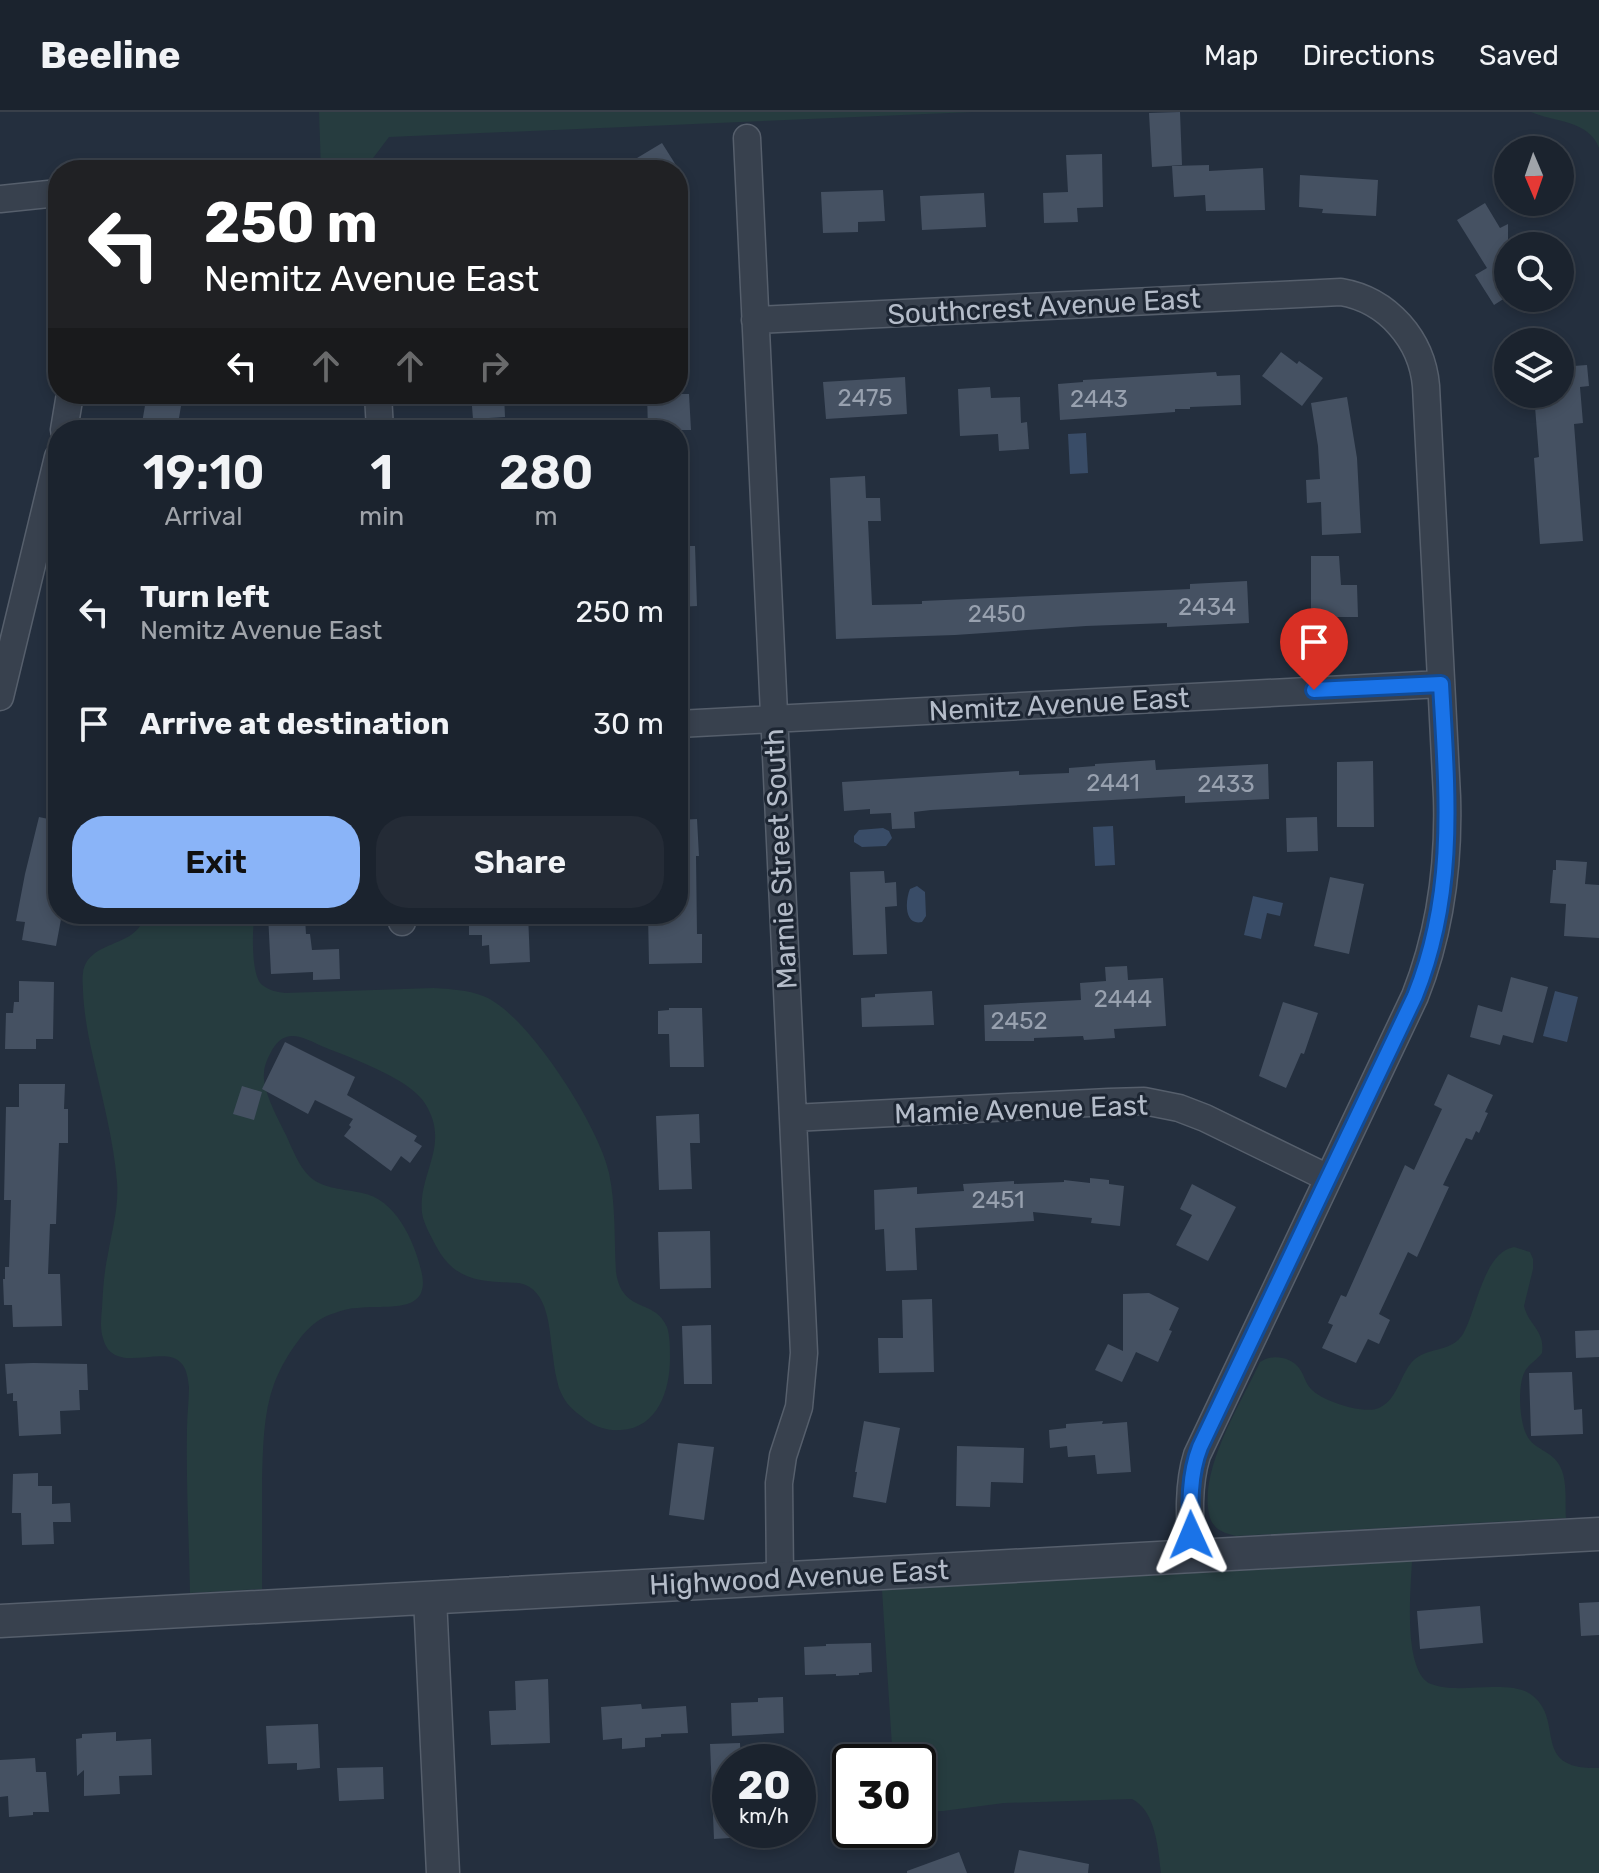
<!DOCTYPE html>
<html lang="en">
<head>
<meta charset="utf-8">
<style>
	:root { --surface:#1b232e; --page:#242b36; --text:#f1f3f6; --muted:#a0a4aa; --line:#39404a; --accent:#8ab4f8 }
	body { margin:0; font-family:Rubik,sans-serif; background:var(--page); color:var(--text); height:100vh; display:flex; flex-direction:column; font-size:30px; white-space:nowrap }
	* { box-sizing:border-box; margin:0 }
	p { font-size:26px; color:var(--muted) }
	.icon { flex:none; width:44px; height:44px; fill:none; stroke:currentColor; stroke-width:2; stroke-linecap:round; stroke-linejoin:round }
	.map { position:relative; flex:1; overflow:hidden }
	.drawer { position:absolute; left:48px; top:308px; width:640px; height:504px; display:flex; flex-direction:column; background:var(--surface); border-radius:32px; box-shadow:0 4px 12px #0003,0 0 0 2px var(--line) }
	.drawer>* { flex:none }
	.hud { position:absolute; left:48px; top:48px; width:640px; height:244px; border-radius:32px; box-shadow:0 4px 12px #0003,0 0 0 2px var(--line); background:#202124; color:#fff; overflow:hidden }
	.needle { width:52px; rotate:178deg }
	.controls { position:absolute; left:1494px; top:24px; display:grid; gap:16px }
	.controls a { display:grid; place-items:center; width:80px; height:80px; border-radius:50%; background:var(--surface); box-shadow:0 4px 12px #0003,0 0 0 2px var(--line); font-size:40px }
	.speed { position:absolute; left:712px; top:1632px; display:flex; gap:16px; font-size:40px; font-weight:700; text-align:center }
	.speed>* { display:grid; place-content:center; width:104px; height:104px; border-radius:50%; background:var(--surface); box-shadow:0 4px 12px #0003,0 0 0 2px var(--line); line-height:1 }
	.speed small { font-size:20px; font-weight:400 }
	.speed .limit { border:4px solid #111; border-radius:12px; background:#fff; color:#111 }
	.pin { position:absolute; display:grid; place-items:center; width:68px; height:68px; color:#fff; margin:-82px -34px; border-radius:50% 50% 50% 0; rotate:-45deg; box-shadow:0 0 8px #0007 }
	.pin .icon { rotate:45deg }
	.me { position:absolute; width:88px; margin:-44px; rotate:359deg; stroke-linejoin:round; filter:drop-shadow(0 0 6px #0008) }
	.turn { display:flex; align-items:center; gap:28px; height:168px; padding:0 24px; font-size:36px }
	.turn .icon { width:104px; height:104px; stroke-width:2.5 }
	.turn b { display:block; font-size:56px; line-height:68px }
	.lanes { display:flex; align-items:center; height:76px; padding:0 24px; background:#0003; justify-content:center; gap:40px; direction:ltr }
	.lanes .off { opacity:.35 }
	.eta { display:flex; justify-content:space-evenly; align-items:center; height:136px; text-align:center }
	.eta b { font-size:48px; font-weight:600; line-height:56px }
	.primary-button { display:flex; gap:16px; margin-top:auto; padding:16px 24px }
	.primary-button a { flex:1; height:92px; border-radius:32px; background:var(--accent); color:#111; font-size:32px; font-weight:600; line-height:92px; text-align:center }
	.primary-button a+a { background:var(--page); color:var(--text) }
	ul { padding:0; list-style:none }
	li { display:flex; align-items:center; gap:24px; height:112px; padding:0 24px }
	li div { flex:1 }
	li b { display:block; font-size:30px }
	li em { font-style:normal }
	header { display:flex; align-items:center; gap:48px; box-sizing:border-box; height:112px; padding:0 40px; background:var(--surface); border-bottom:2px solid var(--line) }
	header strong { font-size:38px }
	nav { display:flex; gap:44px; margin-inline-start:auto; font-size:28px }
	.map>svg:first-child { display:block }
	.green { fill:#263c3f }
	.water { fill:#394c67 }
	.building { fill:#455162 }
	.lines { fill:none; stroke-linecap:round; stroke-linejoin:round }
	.minor-casing { stroke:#565f6c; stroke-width:29 }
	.tertiary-casing { stroke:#565f6c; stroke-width:35 }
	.minor { stroke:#38414e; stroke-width:26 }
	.tertiary { stroke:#38414e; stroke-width:32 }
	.route-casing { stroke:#114b97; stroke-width:20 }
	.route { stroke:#1a73e8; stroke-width:14 }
	.labels { text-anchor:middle; stroke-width:6; stroke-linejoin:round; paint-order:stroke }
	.number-label { font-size:24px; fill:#98a1af }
	.street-label { font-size:28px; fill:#b4bcc9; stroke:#1d2633 }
</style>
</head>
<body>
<header>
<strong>Beeline</strong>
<nav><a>Map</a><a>Directions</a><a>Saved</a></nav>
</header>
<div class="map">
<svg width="1599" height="1761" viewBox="0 0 1599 1761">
	<rect width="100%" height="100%" fill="#242f3e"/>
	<path class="green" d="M 319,0 L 973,0 L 389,25 L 364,58 L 321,58 Z
		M 1531,0 L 1599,0 L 1599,36 C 1589,8 1554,10 1531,0 Z
		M 144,802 L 255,802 C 252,816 251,861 261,872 C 268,878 276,880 285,881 L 434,876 C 450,877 468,878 483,884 C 527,900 600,1016 609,1061 C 616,1094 614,1127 616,1160 C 622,1202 655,1186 667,1215 C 670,1224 670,1236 670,1246 C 670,1278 658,1316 621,1318 C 605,1319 593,1314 581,1304 C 570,1296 564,1289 559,1276 C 556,1266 554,1255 553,1244 C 549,1219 550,1177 519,1171 C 482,1169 456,1171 436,1134 C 431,1124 424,1113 422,1101 C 418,1060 452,1032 424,990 C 408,966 351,946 324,935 C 304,926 286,914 272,938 C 269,944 264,953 264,961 C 262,978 278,1007 286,1023 C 292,1036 299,1055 310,1065 C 323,1077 345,1077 362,1081 C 395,1087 414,1128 421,1158 C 433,1204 385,1192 358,1196 C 350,1196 342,1198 335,1201 C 320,1205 310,1214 301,1225 C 290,1239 280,1256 274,1272 C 263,1302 263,1337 262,1368 C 262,1405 262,1441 262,1477 L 190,1481 C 189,1427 186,1372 187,1317 C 187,1303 189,1289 189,1275 C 188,1267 187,1258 182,1252 C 165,1230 113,1266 103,1226 C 100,1217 101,1206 102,1196 C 103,1178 104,1160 108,1142 C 112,1118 119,1095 117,1070 C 114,1030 102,985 93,945 C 88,923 84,902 83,879 C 83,874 82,867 83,861 C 88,826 140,837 144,802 Z
		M 1514,1135 L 1530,1140 L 1533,1147 L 1533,1157 L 1524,1194 C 1529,1214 1545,1218 1542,1241 C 1537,1248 1529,1252 1525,1259 C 1517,1273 1519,1314 1529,1327 C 1536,1337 1551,1340 1558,1351 C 1568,1365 1565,1389 1566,1406 L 1236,1424 C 1229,1422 1219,1420 1214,1413 C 1210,1409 1209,1402 1208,1396 C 1203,1351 1241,1291 1260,1250 C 1271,1242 1290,1244 1299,1256 C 1304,1262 1305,1271 1311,1277 C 1322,1289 1364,1303 1379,1296 C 1399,1287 1400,1260 1415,1247 C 1430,1235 1452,1240 1463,1222 C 1477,1198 1483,1141 1514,1135 Z
		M 1412,1449 C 1411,1474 1402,1560 1431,1572 C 1449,1579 1473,1575 1492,1575 C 1505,1575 1523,1575 1533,1584 C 1565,1610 1530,1658 1599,1656 L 1599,1761 L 1161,1761 C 1158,1737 1156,1699 1132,1687 L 1004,1691 L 943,1699 L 918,1700 L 918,1650 L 893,1650 L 882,1478 Z"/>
	<path class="water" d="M 1086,321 L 1088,361 L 1070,362 L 1068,322 Z
		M 1113,714 L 1115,753 L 1095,754 L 1093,715 Z
		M 883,716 L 889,719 L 892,726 L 886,734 L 862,735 L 854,730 L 854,724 L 859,718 Z
		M 917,774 L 925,780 L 926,804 L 922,810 C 904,814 905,789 910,777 Z
		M 1253,784 L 1283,791 L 1280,804 L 1267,801 L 1261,827 L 1244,823 Z
		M 1555,879 L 1578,885 L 1567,930 L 1543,924 Z"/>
	<path class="building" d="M 1180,0 L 1182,53 L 1152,55 L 1149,1 Z
		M 662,31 L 679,58 L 617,58 Z
		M 1102,42 L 1103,95 L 1077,96 L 1078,110 L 1044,111 L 1043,81 L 1068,80 L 1066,43 Z
		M 1209,53 L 1209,59 L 1263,56 L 1265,98 L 1206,99 L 1205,83 L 1174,85 L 1172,54 Z
		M 1300,63 L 1378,68 L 1376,104 L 1322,101 L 1323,97 L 1299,95 Z
		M 883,78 L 885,109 L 858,110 L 858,120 L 823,121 L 821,80 Z
		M 984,81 L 986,115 L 922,118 L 920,84 Z
		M 1485,91 L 1500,116 L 1508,112 L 1508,190 L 1505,186 L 1494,193 L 1475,163 L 1487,156 L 1457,108 Z
		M 1281,240 L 1297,252 L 1299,249 L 1323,266 L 1302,294 L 1262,264 Z
		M 1587,253 L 1589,274 L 1580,275 L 1583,311 L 1574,312 L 1583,429 L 1540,432 L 1534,346 L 1539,345 L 1534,282 L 1560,282 L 1560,255 Z
		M 1216,260 L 1217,264 L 1240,263 L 1241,293 L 1190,295 L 1190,297 L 1175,297 L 1175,300 L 1060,308 L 1058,272 L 1083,270 L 1083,268 Z
		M 905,265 L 907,302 L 826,307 L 823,270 Z
		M 990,275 L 991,286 L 1020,285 L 1021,311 L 1027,310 L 1029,337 L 999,339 L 998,322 L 960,324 L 958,277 Z
		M 147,282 L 183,282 L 177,318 L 143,318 L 144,311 L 142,311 Z
		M 471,282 L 504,282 L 505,305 L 473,307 Z
		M 647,282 L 689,282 L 691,318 L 648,318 Z
		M 1347,285 L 1357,346 L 1361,421 L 1322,423 L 1321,390 L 1307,391 L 1306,368 L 1320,367 L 1318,334 L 1311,291 Z
		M 865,364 L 866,386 L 880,386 L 881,409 L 868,409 L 872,493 L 922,492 L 922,489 L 1190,477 L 1190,472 L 1247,469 L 1249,511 L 1167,515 L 1167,511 L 1086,514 L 955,523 L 836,527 L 830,366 Z
		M 678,434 L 695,434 L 697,494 L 678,495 Z
		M 1311,444 L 1339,444 L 1341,473 L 1357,473 L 1358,505 L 1311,505 Z
		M 1155,648 L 1156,658 L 1268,652 L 1269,687 L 1185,691 L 1185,684 L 931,698 L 914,700 L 915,716 L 892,717 L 891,701 L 870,702 L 870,697 L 844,699 L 842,670 L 1019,659 L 1019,663 L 1069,661 L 1069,656 L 1095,654 L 1095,652 Z
		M 1373,649 L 1374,715 L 1337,715 L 1337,650 Z
		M 39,705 L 58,709 L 58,802 L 62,802 L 56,834 L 22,828 L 25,810 L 16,809 L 25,762 Z
		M 1317,705 L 1318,739 L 1287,740 L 1286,706 Z
		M 697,707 L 699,744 L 696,744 L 697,822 L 702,822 L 702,851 L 649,852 L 648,802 L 678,802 L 678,708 Z
		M 1556,748 L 1587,750 L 1585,772 L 1599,773 L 1599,826 L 1564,824 L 1566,792 L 1550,791 L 1553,758 L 1556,758 Z
		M 884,759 L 885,771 L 896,770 L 897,794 L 885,795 L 887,842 L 853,843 L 850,760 Z
		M 1330,765 L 1364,772 L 1349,842 L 1314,834 Z
		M 268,802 L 303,803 L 303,806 L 305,806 L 306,822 L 310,822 L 312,838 L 339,837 L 340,867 L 313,868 L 313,860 L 271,862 Z
		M 469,802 L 528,802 L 530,850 L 490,852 L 489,833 L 482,834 L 482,823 L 469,823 Z
		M 1127,854 L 1128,868 L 1163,866 L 1166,914 L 1114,917 L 1115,926 L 1084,928 L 1083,924 L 1034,926 L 1034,929 L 985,929 L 984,893 L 1081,888 L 1080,871 L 1106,869 L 1105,855 Z
		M 1511,865 L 1548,875 L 1533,931 L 1503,923 L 1500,933 L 1470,925 L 1478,893 L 1502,900 Z
		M 19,869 L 54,870 L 53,927 L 36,927 L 36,937 L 5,937 L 6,901 L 13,901 L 14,890 L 19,890 Z
		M 932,879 L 934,913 L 862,915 L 861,886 L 875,885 L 875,882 Z
		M 1283,890 L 1318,901 L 1304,942 L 1301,941 L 1286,976 L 1259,964 Z
		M 669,896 L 702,896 L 704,955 L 670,955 L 669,922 L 658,922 L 658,899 L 669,898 Z
		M 285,930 L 355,965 L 347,983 L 417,1024 L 414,1029 L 422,1034 L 410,1051 L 401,1044 L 391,1059 L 344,1024 L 351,1015 L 349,1013 L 353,1007 L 315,988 L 308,1002 L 262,977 Z
		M 1448,962 L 1493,983 L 1485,1000 L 1488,1001 L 1479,1021 L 1476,1019 L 1472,1028 L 1466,1026 L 1443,1073 L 1449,1075 L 1417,1145 L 1408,1140 L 1379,1202 L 1390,1208 L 1379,1232 L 1368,1227 L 1356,1251 L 1322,1236 L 1333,1213 L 1328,1211 L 1341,1183 L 1346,1185 L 1405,1053 L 1414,1058 L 1442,997 L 1434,993 Z
		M 19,972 L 65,972 L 64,997 L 68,997 L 68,1031 L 59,1031 L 56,1112 L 50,1112 L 48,1162 L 60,1162 L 62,1214 L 13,1215 L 12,1193 L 4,1193 L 3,1167 L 5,1167 L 5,1155 L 9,1155 L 11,1088 L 4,1088 L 6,995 L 19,995 Z
		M 242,974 L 262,980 L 254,1008 L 233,1002 Z
		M 699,1002 L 700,1031 L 690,1031 L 692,1077 L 659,1078 L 656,1004 Z
		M 1090,1066 L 1109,1068 L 1109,1072 L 1124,1074 L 1120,1114 L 1091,1111 L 1092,1106 L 1033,1100 L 1034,1109 L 915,1116 L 917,1158 L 886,1159 L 884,1117 L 875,1118 L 874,1078 L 917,1075 L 917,1082 L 964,1079 L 963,1072 L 1014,1069 L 1014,1072 L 1064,1070 L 1064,1068 L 1090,1071 Z
		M 1192,1072 L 1236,1095 L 1208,1149 L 1176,1133 L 1192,1103 L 1180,1097 Z
		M 710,1119 L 711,1176 L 660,1177 L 658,1120 Z
		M 1149,1181 L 1179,1196 L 1169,1218 L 1172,1219 L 1158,1250 L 1136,1240 L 1122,1270 L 1095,1258 L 1108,1232 L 1123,1239 L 1123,1182 Z
		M 932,1187 L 934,1260 L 879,1261 L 878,1226 L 903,1226 L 902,1188 Z
		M 711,1213 L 712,1272 L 684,1272 L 682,1214 Z
		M 1599,1218 L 1599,1245 L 1576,1246 L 1575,1219 Z
		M 33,1251 L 87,1252 L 88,1278 L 79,1278 L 80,1298 L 60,1299 L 61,1322 L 19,1324 L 17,1289 L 13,1289 L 13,1281 L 7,1282 L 5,1252 Z
		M 1572,1260 L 1574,1298 L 1582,1297 L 1583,1322 L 1531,1324 L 1529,1261 Z
		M 864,1309 L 900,1316 L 886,1391 L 853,1385 L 857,1360 L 855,1360 Z
		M 1103,1309 L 1102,1312 L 1127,1310 L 1131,1360 L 1097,1362 L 1095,1343 L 1068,1345 L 1067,1334 L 1050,1336 L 1049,1318 L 1066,1316 L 1066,1312 Z
		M 678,1331 L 714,1335 L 704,1408 L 669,1403 Z
		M 957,1334 L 1024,1336 L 1023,1371 L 991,1370 L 990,1395 L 956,1394 Z
		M 38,1361 L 38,1374 L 52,1374 L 52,1392 L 70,1391 L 71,1410 L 53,1410 L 54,1432 L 22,1433 L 21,1401 L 12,1401 L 13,1362 Z
		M 1599,1490 L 1599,1523 L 1581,1524 L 1579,1491 Z
		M 1480,1494 L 1483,1531 L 1420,1537 L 1417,1499 Z
		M 871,1531 L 872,1560 L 859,1561 L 859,1563 L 836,1564 L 836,1562 L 805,1563 L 804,1535 L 826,1534 L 826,1532 Z
		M 548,1567 L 550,1631 L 491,1633 L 489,1599 L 516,1598 L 515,1569 Z
		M 783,1585 L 784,1621 L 732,1624 L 731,1591 L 758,1590 L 758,1586 Z
		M 641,1592 L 642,1597 L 686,1594 L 688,1621 L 661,1622 L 661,1625 L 645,1626 L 645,1635 L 622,1637 L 622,1626 L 603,1628 L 601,1595 Z
		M 318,1612 L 320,1656 L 297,1658 L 297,1651 L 268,1652 L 266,1614 Z
		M 116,1620 L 116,1629 L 151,1627 L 152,1663 L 119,1664 L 120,1682 L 84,1684 L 84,1658 L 77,1664 L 76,1627 L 82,1626 L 82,1622 Z
		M 740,1631 L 741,1650 L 730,1650 L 730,1726 L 714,1727 L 710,1632 Z
		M 35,1646 L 36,1660 L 46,1660 L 49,1700 L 33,1700 L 33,1703 L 9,1705 L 8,1684 L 0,1685 L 0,1648 Z
		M 383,1655 L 384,1687 L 339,1689 L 337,1656 Z
		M 1019,1738 L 1089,1752 L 1088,1761 L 1014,1761 Z
		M 959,1740 L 967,1761 L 907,1761 L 907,1759 Z"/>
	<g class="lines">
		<g class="minor-casing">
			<path id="minor" d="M 747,26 L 804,1241 L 799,1295 L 783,1344 L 779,1371 L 780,1465
				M 0,87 L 58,81
				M 755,208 L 1341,180 C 1388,188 1422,228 1426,274 L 1447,685 C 1449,752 1440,821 1415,884 L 1197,1343 C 1187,1375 1190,1410 1192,1443
				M 378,282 L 380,318
				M 64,318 L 70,282
				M 0,585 L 58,345
				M 678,612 L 1441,572
				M 402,802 L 402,810
				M 793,1006 L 1109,990 L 1144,989 L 1179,996 L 1205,1006 L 1328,1066"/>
		</g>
		<g class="tertiary-casing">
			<path id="tertiary" d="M 430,1486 L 443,1761
				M 0,1509 L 1599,1422"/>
		</g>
		<use href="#minor" class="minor"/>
		<use href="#tertiary" class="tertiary"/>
	</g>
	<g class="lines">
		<g class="route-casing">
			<path id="route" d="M 1191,1423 C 1190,1393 1189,1363 1200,1335 L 1415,884 C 1457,780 1447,680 1441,572 L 1314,578"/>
		</g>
		<use href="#route" class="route"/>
	</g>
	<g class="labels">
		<g class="number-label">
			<text x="865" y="294">2475</text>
			<text x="1099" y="295">2443</text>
			<text x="1207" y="503">2434</text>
			<text x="997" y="510">2450</text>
			<text x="1113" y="679">2441</text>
			<text x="1226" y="680">2433</text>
			<text x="1123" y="895">2444</text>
			<text x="1019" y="917">2452</text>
			<text x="998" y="1096">2451</text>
		</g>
		<g class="street-label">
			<text transform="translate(1044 194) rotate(-3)" y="10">Southcrest Avenue East</text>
			<text transform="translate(1059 592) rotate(-3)" y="10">Nemitz Avenue East</text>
			<text transform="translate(780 747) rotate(-93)" y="10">Marnie Street South</text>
			<text transform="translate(1021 997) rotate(-2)" y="10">Mamie Avenue East</text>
			<text transform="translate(799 1465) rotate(-3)" y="10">Highwood Avenue East</text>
		</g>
	</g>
</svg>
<div class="controls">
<a><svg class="needle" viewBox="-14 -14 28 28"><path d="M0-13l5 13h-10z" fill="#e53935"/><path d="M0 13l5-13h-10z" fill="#a0a4aa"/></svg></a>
<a><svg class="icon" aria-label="search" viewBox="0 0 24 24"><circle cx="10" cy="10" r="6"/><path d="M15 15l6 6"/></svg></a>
<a><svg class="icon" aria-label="layers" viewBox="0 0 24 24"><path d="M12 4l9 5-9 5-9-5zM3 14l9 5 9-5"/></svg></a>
</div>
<div class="speed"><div>20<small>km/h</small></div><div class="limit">30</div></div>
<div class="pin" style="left:1314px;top:578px;background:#d93025"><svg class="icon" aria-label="arrive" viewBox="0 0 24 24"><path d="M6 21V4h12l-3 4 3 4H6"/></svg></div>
<svg class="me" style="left:1191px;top:1423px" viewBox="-20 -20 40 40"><path d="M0-17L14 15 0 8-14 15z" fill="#1a73e8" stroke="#fff" stroke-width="4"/></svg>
<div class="hud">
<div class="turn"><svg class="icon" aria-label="left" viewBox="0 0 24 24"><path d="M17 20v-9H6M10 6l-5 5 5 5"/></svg><div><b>250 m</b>Nemitz Avenue East</div></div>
<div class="lanes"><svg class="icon" aria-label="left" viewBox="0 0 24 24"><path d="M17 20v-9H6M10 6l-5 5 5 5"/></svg><svg class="icon off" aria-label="ahead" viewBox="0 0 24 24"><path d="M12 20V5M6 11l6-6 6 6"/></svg><svg class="icon off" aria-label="ahead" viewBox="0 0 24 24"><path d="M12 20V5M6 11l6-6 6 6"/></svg><svg class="icon off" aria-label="right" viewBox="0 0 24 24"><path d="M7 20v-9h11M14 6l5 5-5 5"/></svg></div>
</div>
<section class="drawer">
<div class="eta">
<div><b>19:10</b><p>Arrival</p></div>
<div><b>1</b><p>min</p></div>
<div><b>280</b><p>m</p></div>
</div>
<ul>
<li><svg class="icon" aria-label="left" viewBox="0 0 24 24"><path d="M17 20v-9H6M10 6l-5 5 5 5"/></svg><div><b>Turn left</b><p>Nemitz Avenue East</p></div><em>250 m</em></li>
<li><svg class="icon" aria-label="arrive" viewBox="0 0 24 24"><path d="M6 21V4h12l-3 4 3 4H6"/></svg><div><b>Arrive at destination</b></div><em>30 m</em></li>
</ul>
<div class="primary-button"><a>Exit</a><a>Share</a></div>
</section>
</div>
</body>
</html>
